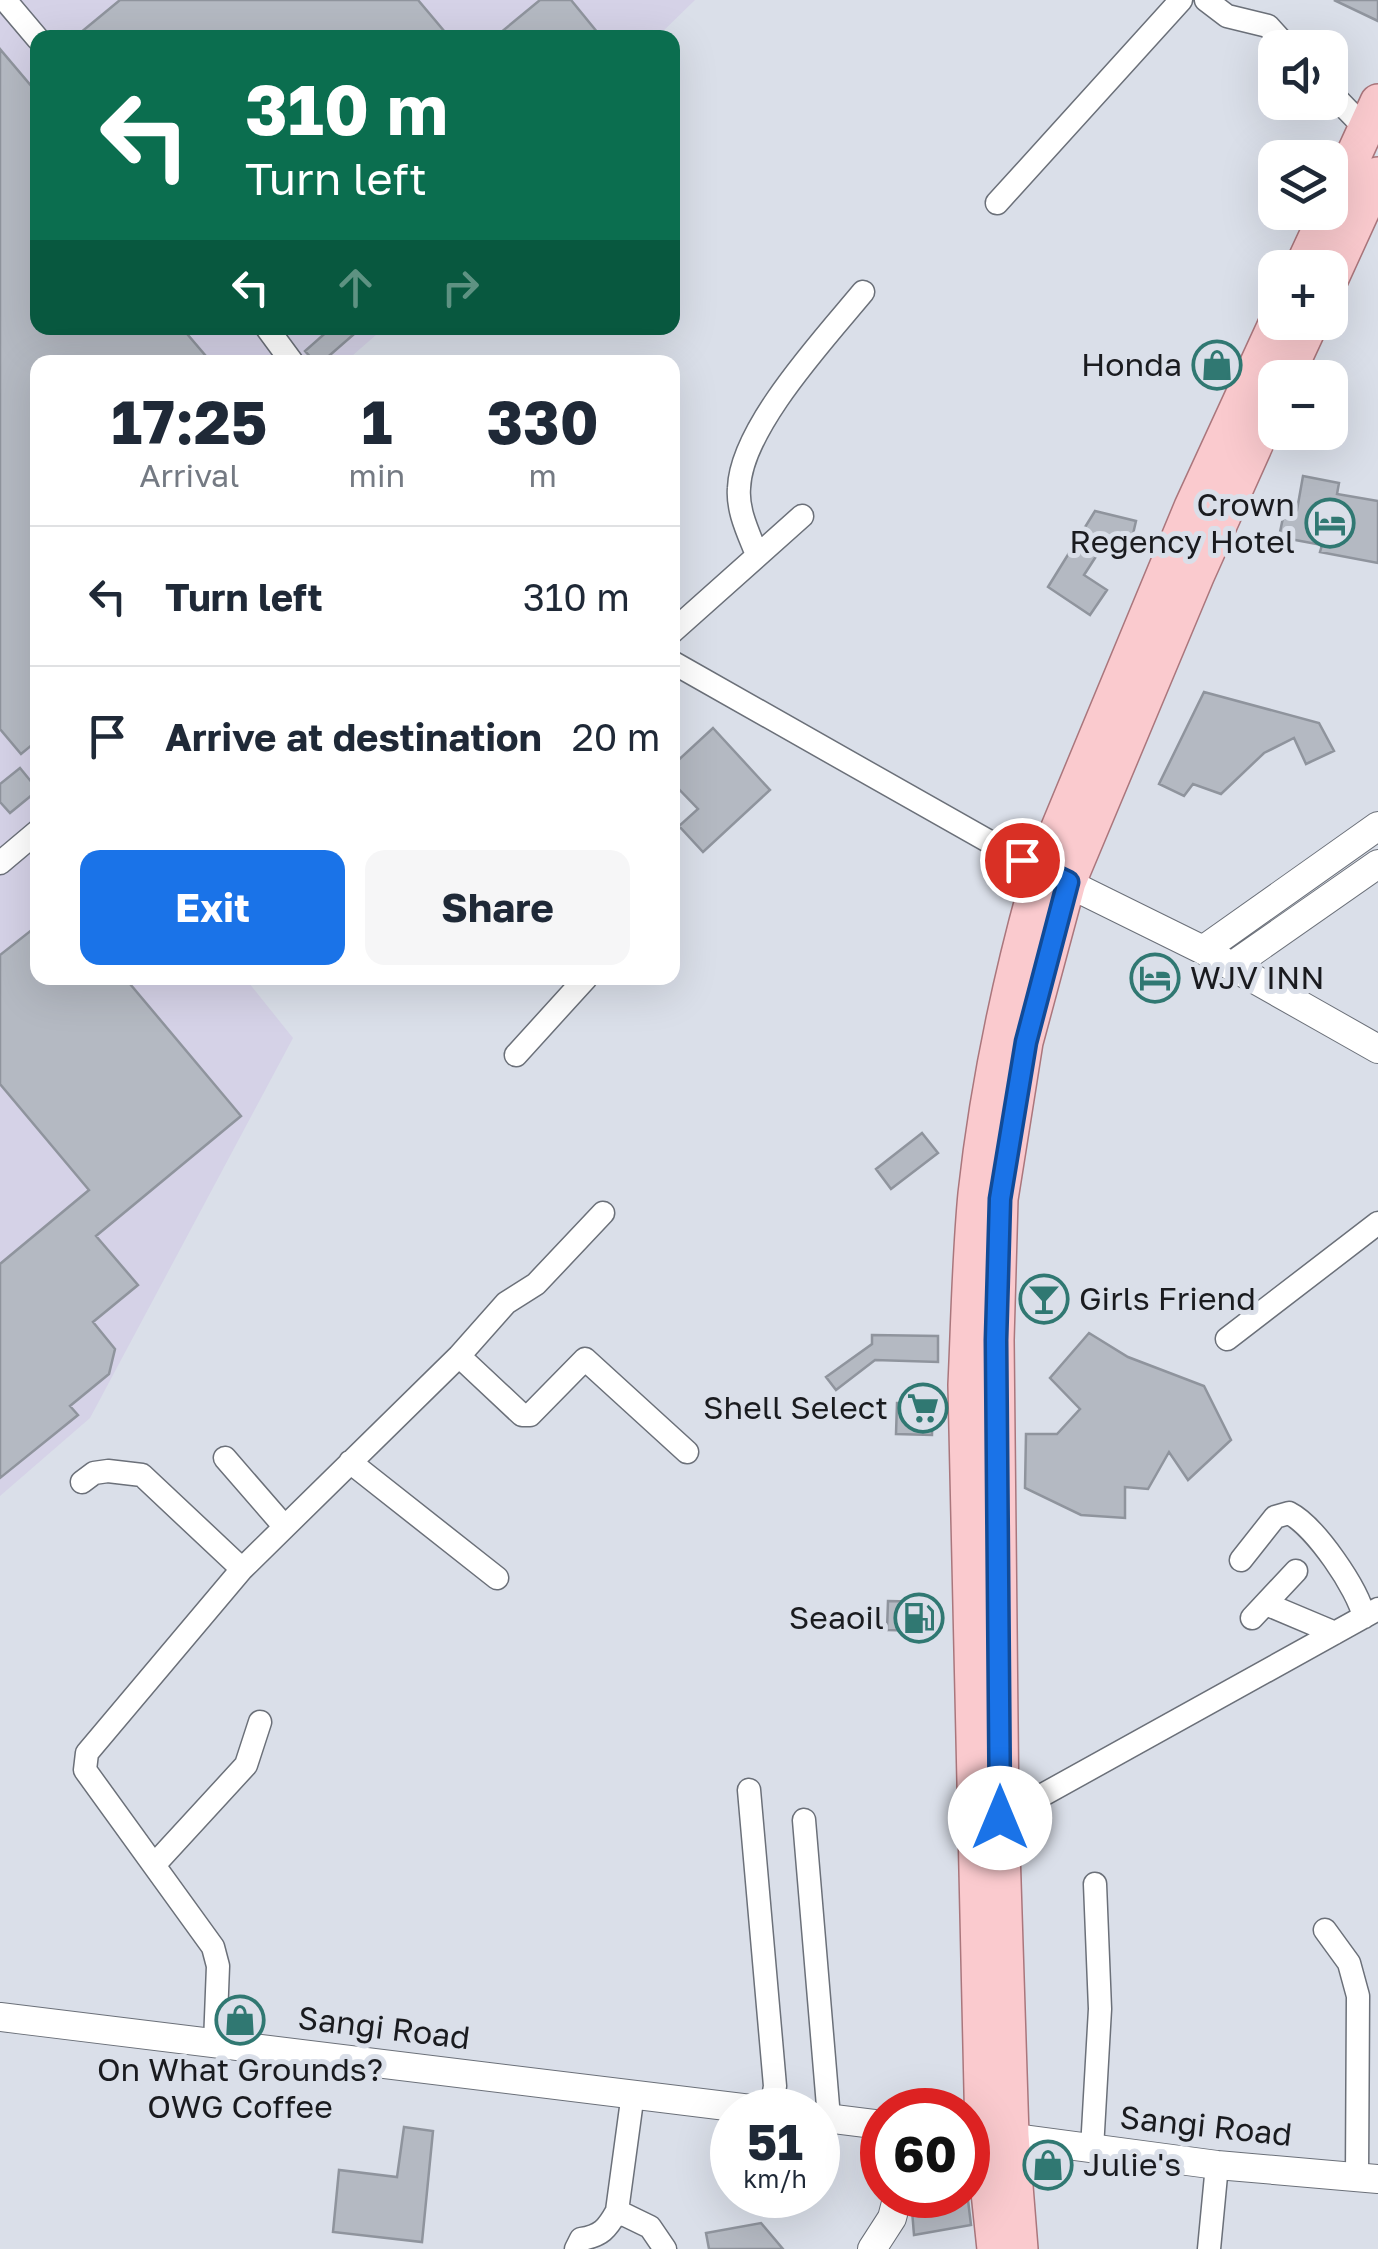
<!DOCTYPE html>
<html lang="en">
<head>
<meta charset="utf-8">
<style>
	:root { --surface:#fff; --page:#f6f6f7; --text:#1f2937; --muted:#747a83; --line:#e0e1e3; --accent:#1a73e8 }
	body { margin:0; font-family:"Golos Text",sans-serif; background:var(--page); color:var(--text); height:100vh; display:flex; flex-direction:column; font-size:38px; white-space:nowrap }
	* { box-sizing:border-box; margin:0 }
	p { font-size:32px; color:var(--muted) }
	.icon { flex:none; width:55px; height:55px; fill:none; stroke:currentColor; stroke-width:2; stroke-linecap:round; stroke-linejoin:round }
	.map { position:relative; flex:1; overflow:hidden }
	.details { position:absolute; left:30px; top:355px; width:650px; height:630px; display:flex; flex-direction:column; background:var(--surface); border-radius:20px; box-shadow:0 10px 40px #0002 }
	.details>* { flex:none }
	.banner { position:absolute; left:30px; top:30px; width:650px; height:305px; border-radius:20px; box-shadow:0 10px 40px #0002; background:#0b6e4f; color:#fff; overflow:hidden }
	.tools { position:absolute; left:1258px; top:30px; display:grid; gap:20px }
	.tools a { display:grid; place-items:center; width:90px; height:90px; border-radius:20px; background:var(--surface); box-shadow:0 10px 40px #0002; font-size:50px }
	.speed { position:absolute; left:710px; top:2088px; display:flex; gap:20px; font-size:50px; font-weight:700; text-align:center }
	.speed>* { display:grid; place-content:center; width:130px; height:130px; border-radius:50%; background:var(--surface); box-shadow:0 10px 40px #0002; line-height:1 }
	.speed small { font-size:25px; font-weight:400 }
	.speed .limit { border:15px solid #d22; background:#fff; color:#111 }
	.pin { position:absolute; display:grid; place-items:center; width:85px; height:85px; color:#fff; margin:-42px; border:5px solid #fff; border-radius:50%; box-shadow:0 2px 10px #0007 }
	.me { position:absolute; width:110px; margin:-55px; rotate:0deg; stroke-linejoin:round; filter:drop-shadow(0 0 8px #0008) }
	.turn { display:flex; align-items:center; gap:35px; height:210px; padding:0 50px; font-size:45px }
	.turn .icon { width:130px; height:130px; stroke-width:2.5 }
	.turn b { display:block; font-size:70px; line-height:85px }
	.lanes { display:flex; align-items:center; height:95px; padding:0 50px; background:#0003; justify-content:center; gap:50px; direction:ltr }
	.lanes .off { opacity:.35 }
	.eta { display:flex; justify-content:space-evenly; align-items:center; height:170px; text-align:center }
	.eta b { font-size:60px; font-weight:700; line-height:70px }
	.button { display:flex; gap:20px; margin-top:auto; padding:20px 50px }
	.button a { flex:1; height:115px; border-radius:20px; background:var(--accent); color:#fff; font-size:40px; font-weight:700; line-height:115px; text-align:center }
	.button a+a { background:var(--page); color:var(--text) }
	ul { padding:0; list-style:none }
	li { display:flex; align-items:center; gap:30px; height:140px; padding:0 50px; border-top:2px solid var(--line) }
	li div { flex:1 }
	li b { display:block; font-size:38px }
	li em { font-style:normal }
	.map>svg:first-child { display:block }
	.industrial { fill:#d5d2e7 }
	.building { fill:#b4b9c2; stroke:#8f949d; stroke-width:2.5 }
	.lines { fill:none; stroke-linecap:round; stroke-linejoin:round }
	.minor-casing { stroke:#6b7079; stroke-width:25 }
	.tertiary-casing { stroke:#6b7079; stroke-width:30 }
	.primary-casing { stroke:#aa767c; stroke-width:38 }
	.minor { stroke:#fff; stroke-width:22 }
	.tertiary { stroke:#fff; stroke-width:28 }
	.primary { stroke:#facace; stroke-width:35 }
	.route-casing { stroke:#114b97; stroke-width:25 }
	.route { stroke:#1a73e8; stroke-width:18 }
	.labels { text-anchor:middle; stroke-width:10; stroke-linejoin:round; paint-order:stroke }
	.poi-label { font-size:32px; fill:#1a1b1f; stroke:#dadfe9; text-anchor:end }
	.street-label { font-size:32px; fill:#1a1b1f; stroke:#dadfe9 }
</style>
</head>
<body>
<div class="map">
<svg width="1378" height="2249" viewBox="0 0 1378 2249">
	<rect width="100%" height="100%" fill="#dadfe9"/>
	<path class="industrial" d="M 0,0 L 695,0 L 657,37 L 38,38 L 38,328 L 384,328 L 345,362 L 38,362 L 38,978 L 245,978 L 293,1038 L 90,1418 L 0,1496 Z"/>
	<path class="building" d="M 120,0 L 418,0 L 450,38 L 74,38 Z
		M 540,0 L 571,0 L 602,38 L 494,38 Z
		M 1334,0 L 1378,0 L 1378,21 Z
		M 0,49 L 38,94 L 38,328 L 182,328 L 211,362 L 38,362 L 38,740 L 21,754 L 0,729 Z
		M 331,328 L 361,328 L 322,362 L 315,362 L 305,351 Z
		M 1303,476 L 1339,483 L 1337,494 L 1378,501 L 1378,563 L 1320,552 L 1322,545 L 1279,537 L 1285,508 L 1297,510 Z
		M 1095,511 L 1136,521 L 1130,547 L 1106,541 L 1084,575 L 1107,590 L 1090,615 L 1048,587 Z
		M 1204,692 L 1319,723 L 1334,751 L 1306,764 L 1294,738 L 1264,753 L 1221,794 L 1193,784 L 1184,796 L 1159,784 Z
		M 713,728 L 770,790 L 703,852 L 679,826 L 698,809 L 672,782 L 672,766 Z
		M 20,768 L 38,790 L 10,813 L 0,802 L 0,784 Z
		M 38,925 L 38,978 L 125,978 L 241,1116 L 96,1236 L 138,1285 L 93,1322 L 115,1349 L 109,1374 L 70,1406 L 78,1415 L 0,1478 L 0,1264 L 89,1190 L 0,1084 L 0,955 Z
		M 922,1133 L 938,1153 L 891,1189 L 876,1169 Z
		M 1089,1333 L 1128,1357 L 1204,1386 L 1231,1440 L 1188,1480 L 1169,1452 L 1148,1489 L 1125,1487 L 1125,1518 L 1081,1515 L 1025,1488 L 1026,1434 L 1057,1434 L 1080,1409 L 1050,1378 Z
		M 872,1335 L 938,1336 L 938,1362 L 875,1360 L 836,1390 L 826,1377 L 872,1344 Z
		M 897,1403 L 933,1403 L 932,1435 L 896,1434 Z
		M 888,1601 L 931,1602 L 930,1631 L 887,1630 Z
		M 404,2127 L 433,2131 L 422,2242 L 333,2232 L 339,2170 L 397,2177 Z
		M 968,2200 L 971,2225 L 914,2235 L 912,2210 Z
		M 761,2223 L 783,2249 L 709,2249 L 706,2233 Z"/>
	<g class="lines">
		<g class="minor-casing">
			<path id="minor" d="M 5,0 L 38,39
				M 1206,0 L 1227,16 L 1268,26 L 1288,48
				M 1330,92 L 1366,129
				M 997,203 L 1181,0
				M 267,328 L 292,362
				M 757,555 C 749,534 737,511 739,488 C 741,428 825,338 863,292
				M 672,632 L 802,516
				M 672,662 L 1041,871
				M 0,863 L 38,831
				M 516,1055 L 586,978
				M 1227,1339 L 1378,1223
				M 459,1356 L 522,1415 L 530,1415 L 585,1359 L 687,1452
				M 225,1458 L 284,1526
				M 350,1462 L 497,1578
				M 82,1482 L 94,1473 L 108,1471 L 142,1475 L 242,1569
				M 1241,1560 L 1275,1517 L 1289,1513 C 1315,1526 1358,1589 1364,1617
				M 1266,1604 L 1335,1633
				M 1252,1618 L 1296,1571
				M 749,1790 L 775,2086 L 771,2110
				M 1001,1818 L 1378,1609
				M 804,1820 L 829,2118
				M 155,1864 L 246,1765 L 260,1722
				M 1325,1930 L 1349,1963 L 1358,1996 L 1357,2176
				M 215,2043 L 218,1966 L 213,1947 L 85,1770 L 87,1753 L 242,1569 L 459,1356 L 506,1303 L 536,1284 L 603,1213
				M 1092,2149 L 1100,2009 L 1095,1884
				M 617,2211 L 650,2227 L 665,2249
				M 576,2249 L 581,2239 C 601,2236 607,2229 617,2211 L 633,2093
				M 1209,2249 L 1217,2165"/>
		</g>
		<g class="tertiary-casing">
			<path id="tertiary" d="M 1051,875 L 1203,950 L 1378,1049
				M 1203,950 L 1378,826
				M 1232,966 L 1378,864
				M 0,2017 L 759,2110
				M 818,2117 L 882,2125
				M 992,2135 L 1217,2165 L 1378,2179
				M 872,2249 L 892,2218 L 898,2195"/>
		</g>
		<g class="primary-casing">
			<path id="primary" d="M 1330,207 L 1378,102
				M 1302,268 L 1328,212
				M 1330,280 L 1378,175
				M 1285,378 L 1311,322
				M 995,2249 L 983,2135 L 966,1385 C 969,1322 970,1257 976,1194 C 988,1085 1011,976 1041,871 L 1192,507 L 1277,322
				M 1020,2249 L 1011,2136 L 1001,1818 L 996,1340 L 1000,1199 L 1025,1042 L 1068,882 L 1197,574 L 1275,400"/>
		</g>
		<use href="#minor" class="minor"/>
		<use href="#tertiary" class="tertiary"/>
		<use href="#primary" class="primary"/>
	</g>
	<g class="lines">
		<g class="route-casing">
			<path id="route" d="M 1000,1818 L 996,1340 L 1000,1199 L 1026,1042 L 1068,882 L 1022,860"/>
		</g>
		<use href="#route" class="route"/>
	</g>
	<defs>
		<g id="shop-ring" transform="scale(2.5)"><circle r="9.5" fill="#dadfe9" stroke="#307872" stroke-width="1.5"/><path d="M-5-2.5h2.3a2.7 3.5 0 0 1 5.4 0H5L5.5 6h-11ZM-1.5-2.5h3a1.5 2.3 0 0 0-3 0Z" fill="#307872"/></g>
		<g id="hotel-ring" transform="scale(2.5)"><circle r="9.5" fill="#dadfe9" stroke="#307872" stroke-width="1.5"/><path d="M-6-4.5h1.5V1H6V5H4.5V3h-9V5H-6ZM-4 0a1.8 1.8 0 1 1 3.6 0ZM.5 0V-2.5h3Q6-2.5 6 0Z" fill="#307872"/></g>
		<g id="bar-ring" transform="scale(2.5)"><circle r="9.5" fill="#dadfe9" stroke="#307872" stroke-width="1.5"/><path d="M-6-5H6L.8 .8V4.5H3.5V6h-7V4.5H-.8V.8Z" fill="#307872"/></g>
		<g id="supermarket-ring" transform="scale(2.5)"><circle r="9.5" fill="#dadfe9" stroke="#307872" stroke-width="1.5"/><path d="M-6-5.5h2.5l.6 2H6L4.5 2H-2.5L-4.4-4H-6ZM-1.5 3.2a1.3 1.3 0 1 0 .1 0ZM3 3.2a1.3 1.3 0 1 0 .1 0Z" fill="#307872"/></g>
		<g id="fuel-ring" transform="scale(2.5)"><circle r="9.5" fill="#dadfe9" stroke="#307872" stroke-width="1.5"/><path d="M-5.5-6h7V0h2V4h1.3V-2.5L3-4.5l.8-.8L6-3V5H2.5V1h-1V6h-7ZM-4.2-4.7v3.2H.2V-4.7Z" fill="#307872"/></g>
	</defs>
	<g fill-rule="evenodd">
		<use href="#shop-ring" x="1217" y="365"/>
		<use href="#hotel-ring" x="1330" y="523"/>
		<use href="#hotel-ring" x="1155" y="978"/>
		<use href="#bar-ring" x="1044" y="1299"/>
		<use href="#supermarket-ring" x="923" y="1408"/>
		<use href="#fuel-ring" x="919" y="1618"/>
		<use href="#shop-ring" x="240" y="2020"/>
		<use href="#shop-ring" x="1048" y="2165"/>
	</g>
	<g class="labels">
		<g class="poi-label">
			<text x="1182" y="376">Honda</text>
			<text x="1295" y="516">Crown<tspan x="1295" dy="37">Regency Hotel</tspan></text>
			<text x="1190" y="989" text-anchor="start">WJV INN</text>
			<text x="1079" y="1310" text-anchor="start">Girls Friend</text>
			<text x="888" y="1419">Shell Select</text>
			<text x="884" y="1629">Seaoil</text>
			<text x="240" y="2081" text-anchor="middle">On What Grounds?<tspan x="240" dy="37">OWG Coffee</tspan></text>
			<text x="1083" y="2176" text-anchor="start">Julie's</text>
		</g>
		<g class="street-label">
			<text transform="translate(384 2028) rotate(7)" y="11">Sangi Road</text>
			<text transform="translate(1206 2126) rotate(6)" y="11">Sangi Road</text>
		</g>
	</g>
</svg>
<div class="tools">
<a><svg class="icon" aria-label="sound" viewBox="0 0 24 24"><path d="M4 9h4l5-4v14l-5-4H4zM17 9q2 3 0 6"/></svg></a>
<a><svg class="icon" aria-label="layers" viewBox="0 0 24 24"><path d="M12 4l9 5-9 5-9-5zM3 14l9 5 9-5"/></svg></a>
<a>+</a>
<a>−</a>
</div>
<div class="speed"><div>51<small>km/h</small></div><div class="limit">60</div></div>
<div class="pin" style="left:1022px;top:860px;background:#d93025"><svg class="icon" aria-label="arrive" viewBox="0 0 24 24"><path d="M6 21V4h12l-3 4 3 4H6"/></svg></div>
<svg class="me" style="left:1000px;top:1818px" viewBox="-20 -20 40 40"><circle r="19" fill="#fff"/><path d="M0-13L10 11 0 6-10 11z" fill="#1a73e8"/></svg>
<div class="banner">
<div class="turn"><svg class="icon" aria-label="left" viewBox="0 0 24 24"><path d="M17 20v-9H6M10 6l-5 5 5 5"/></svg><div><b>310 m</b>Turn left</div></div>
<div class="lanes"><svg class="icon" aria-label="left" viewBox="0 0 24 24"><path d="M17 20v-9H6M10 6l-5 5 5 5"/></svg><svg class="icon off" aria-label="ahead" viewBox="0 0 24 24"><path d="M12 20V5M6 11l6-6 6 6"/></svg><svg class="icon off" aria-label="right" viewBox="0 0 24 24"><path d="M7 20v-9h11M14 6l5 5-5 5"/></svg></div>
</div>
<section class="details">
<div class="eta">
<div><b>17:25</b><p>Arrival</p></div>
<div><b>1</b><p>min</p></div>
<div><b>330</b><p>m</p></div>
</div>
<ul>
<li><svg class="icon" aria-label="left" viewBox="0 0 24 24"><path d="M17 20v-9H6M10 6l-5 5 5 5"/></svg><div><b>Turn left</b></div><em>310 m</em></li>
<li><svg class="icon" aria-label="arrive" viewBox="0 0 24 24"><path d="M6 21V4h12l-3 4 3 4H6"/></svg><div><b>Arrive at destination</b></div><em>20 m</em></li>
</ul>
<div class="button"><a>Exit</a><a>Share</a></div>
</section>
</div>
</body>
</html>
